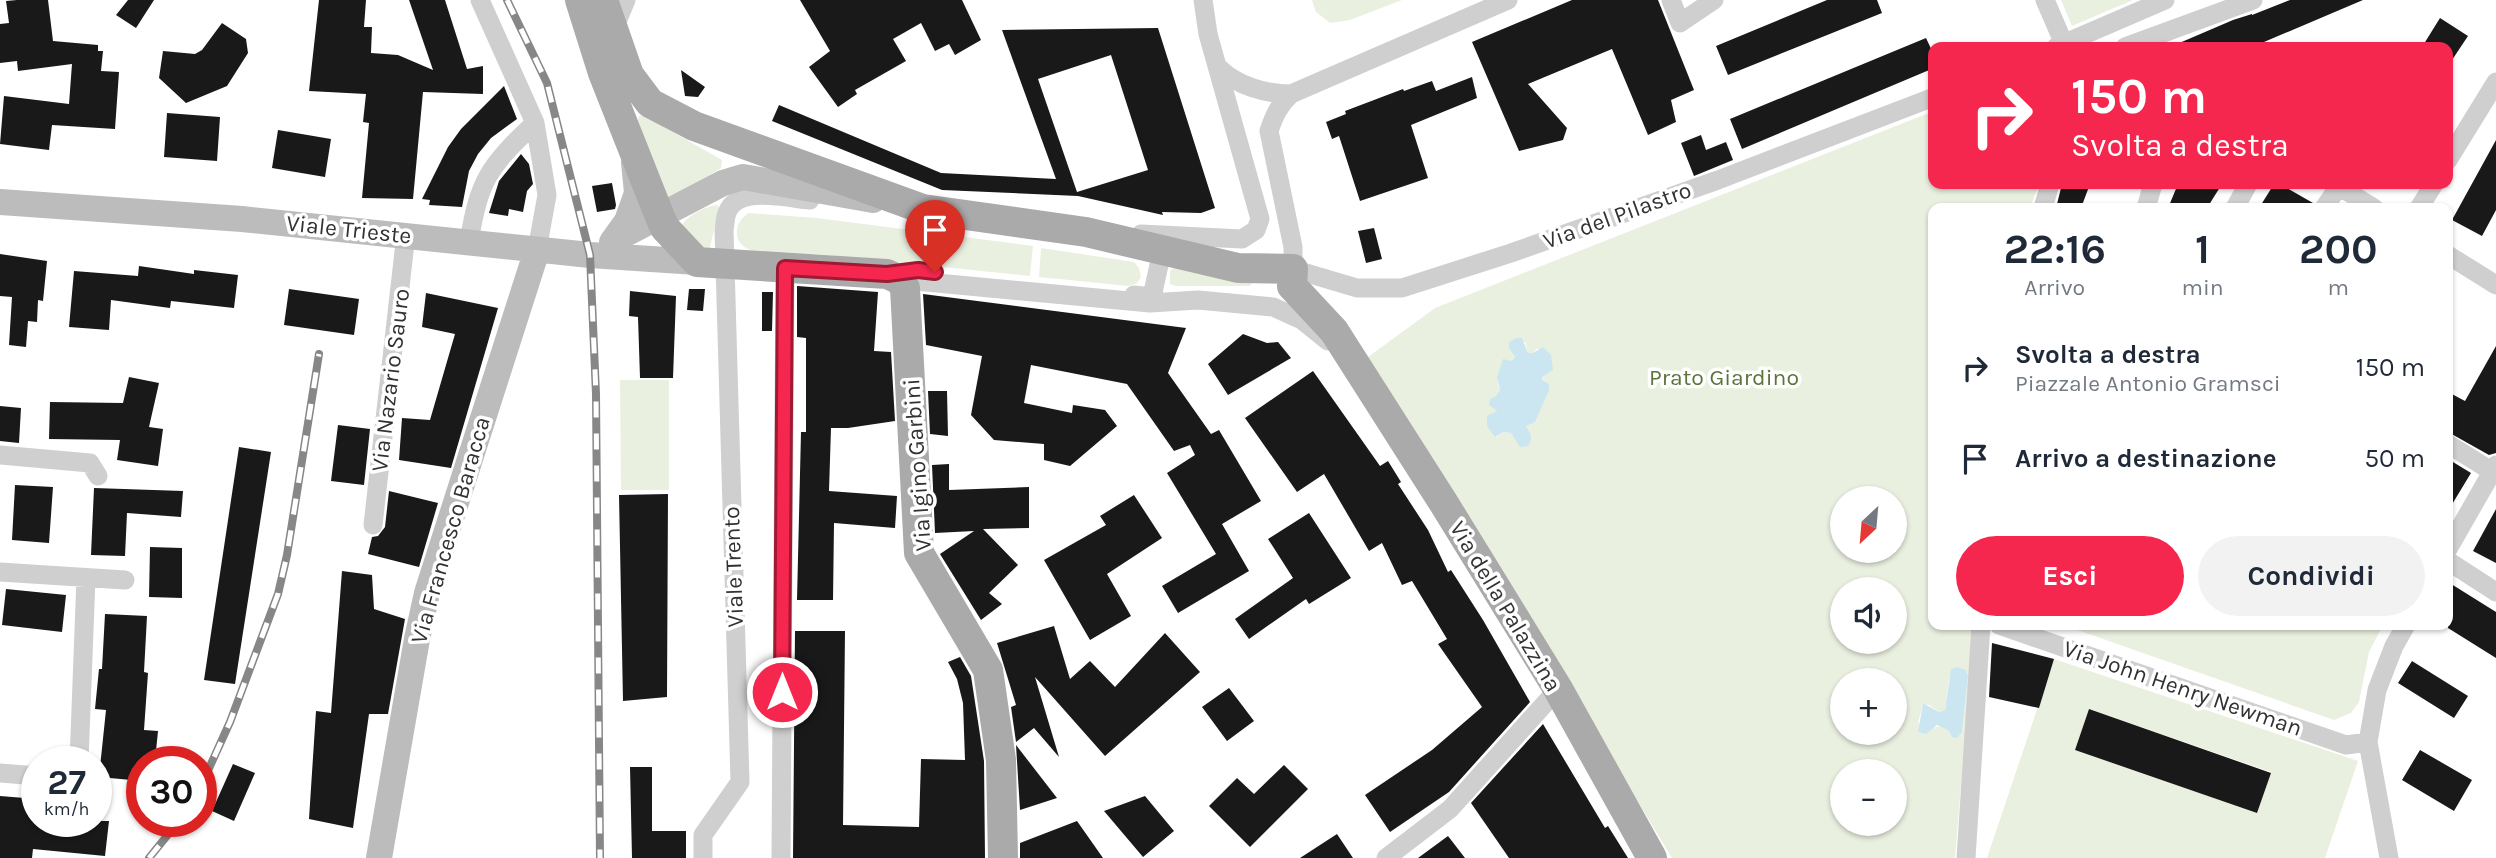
<!DOCTYPE html>
<html lang="it">
<head>
<meta charset="utf-8">
<style>
	:root { --surface:#fff; --page:#f2f2f3; --text:#1f2937; --muted:#747a83; --accent:#f6274e }
	body { margin:0; font-family:Karla,sans-serif; background:var(--page); color:var(--text); height:100vh; display:flex; flex-direction:column; font-size:26px; white-space:nowrap }
	* { box-sizing:border-box; margin:0 }
	p { font-size:23px; color:var(--muted) }
	.icon { flex:none; width:38px; height:38px; fill:none; stroke:currentColor; stroke-width:2; stroke-linecap:round; stroke-linejoin:round }
	.map { position:relative; flex:1; overflow:hidden }
	.side { position:absolute; left:1928px; top:203px; width:525px; height:427px; display:flex; flex-direction:column; background:var(--surface); border-radius:14px; box-shadow:0 2px 5px #0004 }
	.side>* { flex:none }
	.hud { position:absolute; left:1928px; top:42px; width:525px; height:147px; border-radius:14px; box-shadow:0 2px 5px #0004; background:#f6274e; color:#fff; overflow:hidden }
	.needle { width:46px; rotate:206deg }
	.buttons { position:absolute; left:1830px; top:486px; display:grid; gap:14px }
	.buttons a { display:grid; place-items:center; width:77px; height:77px; border-radius:50%; background:var(--surface); box-shadow:0 2px 5px #0004; font-size:35px }
	.speed { position:absolute; left:21px; top:746px; display:flex; gap:14px; font-size:35px; font-weight:700; text-align:center }
	.speed>* { display:grid; place-content:center; width:91px; height:91px; border-radius:50%; background:var(--surface); box-shadow:0 2px 5px #0004; line-height:1 }
	.speed small { font-size:18px; font-weight:400 }
	.speed .limit { border:10px solid #d22; background:#fff; color:#111 }
	.pin { position:absolute; display:grid; place-items:center; width:60px; height:60px; color:#fff; margin:-72px -30px; border-radius:50% 50% 50% 0; rotate:-45deg; box-shadow:0 0 7px #0007 }
	.pin .icon { rotate:45deg }
	.me { position:absolute; width:77px; margin:-38px; rotate:0deg; stroke-linejoin:round; filter:drop-shadow(0 0 5px #0008) }
	.turn { display:flex; align-items:center; gap:24px; height:147px; padding:0 28px; font-size:32px }
	.turn .icon { width:91px; height:91px; stroke-width:2.5 }
	.turn b { display:block; font-size:49px; line-height:60px }
	.eta { display:flex; justify-content:space-evenly; align-items:center; height:119px; text-align:center }
	.eta b { font-size:42px; font-weight:700; line-height:49px }
	.button { display:flex; gap:14px; margin-top:auto; padding:14px 28px }
	.button a { flex:1; height:80px; border-radius:42px; background:var(--accent); color:#fff; font-size:28px; font-weight:700; line-height:80px; text-align:center }
	.button a+a { background:var(--page); color:var(--text) }
	ul { padding:0; list-style:none }
	li { display:flex; align-items:center; gap:21px; height:91px; padding:0 28px }
	li div { flex:1 }
	li b { display:block; font-size:26px }
	li em { font-style:normal }
	.map>svg:first-child { display:block }
	.green { fill:#eaf0e0; fill-rule:evenodd }
	.water { fill:#cbe6f1 }
	.building { fill:#191919; fill-rule:evenodd }
	.lines { fill:none; stroke-linecap:round; stroke-linejoin:round }
	.street { stroke:#cfcfcf; stroke-width:19 }
	.secondary { stroke:#bcbcbc; stroke-width:26 }
	.primary { stroke:#aaa; stroke-width:30 }
	.rail-casing { stroke:#878787; stroke-width:8 }
	.rail { stroke:#fff; stroke-width:5; stroke-dasharray:16; stroke-linecap:butt }
	.route-casing { stroke:#a01933; stroke-width:18 }
	.route { stroke:#f6274e; stroke-width:12 }
	.labels { text-anchor:middle; stroke-width:7; stroke-linejoin:round; paint-order:stroke }
	.street-label { font-size:23px; fill:#323232; stroke:#fff }
	.park-label { font-size:23px; fill:#5c743a; stroke:#fff }
</style>
</head>
<body>
<div class="map">
<svg width="2496" height="858" viewBox="0 0 2496 858">
	<rect width="100%" height="100%" fill="#fff"/>
	<path class="green" d="M 1312,0 L 1402,0 L 1350,20 L 1330,23 L 1316,12 Z
		M 2061,0 L 2133,0 L 2072,26 Z
		M 1934,111 L 1934,184 L 2039,184 L 2030,208 L 1934,208 L 1934,625 L 1974,625 L 1955,858 L 1672,858 L 1368,357 L 1435,308 ZM 1525,342 L 1528,353 L 1533,353 L 1538,348 L 1543,381 L 1526,426 L 1517,439 L 1511,433 L 1503,432 L 1496,437 L 1497,411 L 1494,407 L 1500,390 L 1498,384 L 1503,360 L 1512,361 L 1515,357 L 1509,348 ZM 1843,499 L 1895,499 L 1895,551 L 1843,551 ZM 1843,590 L 1895,590 L 1895,642 L 1843,642 ZM 1966,670 L 1968,676 L 1962,732 L 1957,737 L 1952,737 L 1948,730 L 1942,726 L 1931,728 L 1918,723 L 1923,704 L 1929,705 L 1939,712 L 1945,710 L 1949,679 ZM 1843,681 L 1895,681 L 1895,733 L 1843,733 ZM 1843,772 L 1895,772 L 1895,824 L 1843,824 Z
		M 643,115 L 722,160 L 721,168 L 668,201 L 662,200 L 638,120 L 639,116 Z
		M 718,205 L 719,209 L 709,251 L 691,241 L 681,226 C 688,215 706,206 718,205 Z
		M 748,213 L 817,218 L 1033,246 L 1030,276 L 816,254 C 798,256 735,261 737,232 C 737,223 742,218 748,213 Z
		M 1041,248 L 1134,262 L 1139,268 L 1141,277 L 1137,283 L 1129,286 L 1039,277 Z
		M 1175,267 L 1252,282 L 1250,286 L 1176,286 L 1170,284 L 1170,271 Z
		M 669,380 L 669,490 L 621,490 L 620,380 Z
		M 2063,625 L 2383,625 L 2369,652 L 2359,702 L 2351,713 L 2334,720 Z
		M 2054,659 L 2358,761 L 2325,858 L 1987,858 ZM 2089,709 L 2271,772 L 2257,813 L 2075,750 Z"/>
	<path class="water" d="M 1516,338 L 1522,338 L 1528,353 L 1533,353 L 1543,347 L 1551,355 L 1553,370 L 1542,377 L 1543,381 L 1549,384 L 1549,390 L 1535,422 L 1526,426 C 1531,434 1533,438 1528,446 L 1520,447 L 1511,433 L 1503,432 L 1495,437 L 1487,426 L 1487,416 L 1497,411 L 1489,405 L 1490,399 L 1496,396 L 1500,390 L 1497,377 L 1503,359 L 1512,361 L 1515,357 L 1509,348 L 1509,342 Z
		M 1957,667 L 1966,670 L 1968,676 L 1962,732 L 1957,738 L 1952,737 L 1948,730 L 1937,725 L 1926,734 L 1918,732 L 1923,703 L 1939,712 L 1945,710 L 1951,669 Z"/>
	<path class="building" d="M 17,0 L 48,0 L 53,41 L 98,45 L 98,51 L 103,51 L 101,71 L 119,72 L 115,129 L 52,125 L 49,150 L 0,144 L 4,96 L 69,104 L 72,64 L 18,71 L 17,61 L 0,63 L 0,24 L 9,23 L 6,1 Z
		M 128,0 L 154,0 L 136,28 L 116,15 Z
		M 319,0 L 366,0 L 364,27 L 372,27 L 371,53 L 398,55 L 433,70 L 409,0 L 445,0 L 467,69 L 483,66 L 483,94 L 423,92 L 413,199 L 362,198 L 369,123 L 363,122 L 366,94 L 309,91 Z
		M 800,0 L 962,0 L 981,40 L 955,55 L 949,44 L 935,51 L 921,23 L 893,39 L 906,61 L 855,90 L 857,94 L 838,107 L 809,67 L 830,51 Z
		M 1572,0 L 1658,0 L 1694,90 L 1671,100 L 1676,122 L 1648,135 L 1612,49 L 1528,84 L 1567,128 L 1563,140 L 1519,151 L 1472,42 Z
		M 1827,0 L 1877,0 L 1882,13 L 1728,75 L 1716,46 Z
		M 2290,0 L 2363,0 L 2264,42 L 2266,47 L 2170,47 L 2233,20 L 2252,14 L 2252,15 Z
		M 2440,18 L 2468,36 L 2448,66 L 2448,47 L 2422,47 Z
		M 222,23 L 246,39 L 248,53 L 227,86 L 186,103 L 159,78 L 163,51 L 195,54 L 202,50 Z
		M 1158,28 L 1215,208 L 1201,213 L 1162,212 L 1163,215 L 1078,196 L 942,190 L 772,121 L 779,105 L 941,173 L 1056,179 L 1002,30 ZM 1111,55 L 1148,170 L 1077,192 L 1038,79 Z
		M 1926,38 L 1934,55 L 1934,68 L 1742,149 L 1730,119 Z
		M 681,70 L 705,87 L 698,97 L 685,96 Z
		M 1472,77 L 1477,98 L 1411,125 L 1428,178 L 1360,201 L 1339,136 L 1332,139 L 1326,122 L 1346,114 L 1345,111 L 1403,89 L 1404,91 L 1432,81 L 1436,91 Z
		M 504,86 L 517,119 L 491,138 L 478,154 L 469,171 L 462,207 L 429,205 L 430,200 L 422,199 L 448,147 L 461,129 Z
		M 167,113 L 220,117 L 217,161 L 164,157 Z
		M 278,130 L 331,139 L 325,177 L 272,168 Z
		M 1701,135 L 1706,150 L 1726,142 L 1733,160 L 1694,176 L 1681,143 Z
		M 2496,140 L 2496,210 L 2482,236 L 2452,220 Z
		M 521,154 L 529,164 L 533,184 L 527,191 L 523,212 L 509,209 L 508,216 L 489,213 L 499,181 Z
		M 612,183 L 616,205 L 615,209 L 597,212 L 592,186 Z
		M 2062,184 L 2090,184 L 2081,208 L 2056,208 Z
		M 2178,184 L 2222,184 L 2207,208 L 2168,208 Z
		M 2274,184 L 2280,184 L 2313,203 L 2312,208 L 2259,208 Z
		M 1374,228 L 1382,259 L 1366,263 L 1358,231 Z
		M 0,254 L 47,261 L 43,301 L 38,300 L 37,322 L 28,321 L 26,347 L 9,345 L 12,297 L 0,296 Z
		M 139,266 L 194,274 L 194,270 L 238,275 L 234,308 L 171,301 L 170,308 L 111,300 L 109,330 L 69,327 L 74,271 L 138,276 Z
		M 797,286 L 878,292 L 874,351 L 891,352 L 895,421 L 848,428 L 831,428 L 829,491 L 897,496 L 895,528 L 834,523 L 833,600 L 797,600 L 801,432 L 806,432 L 806,338 L 797,337 Z
		M 289,289 L 359,299 L 354,335 L 284,325 Z
		M 689,289 L 705,289 L 703,311 L 687,310 Z
		M 630,291 L 676,296 L 673,378 L 640,378 L 638,317 L 629,316 Z
		M 762,292 L 773,292 L 772,331 L 762,331 Z
		M 426,293 L 498,308 L 451,468 L 399,460 L 402,418 L 430,420 L 455,334 L 422,327 Z
		M 923,294 L 1186,328 L 1168,373 L 1211,434 L 1219,430 L 1261,501 L 1222,524 L 1249,571 L 1178,613 L 1162,586 L 1216,554 L 1167,473 L 1195,455 L 1190,445 L 1174,451 L 1127,384 L 1031,365 L 1024,403 L 1072,413 L 1073,405 L 1105,410 L 1117,426 L 1070,466 L 1044,460 L 1044,444 L 994,440 L 971,415 L 982,356 L 926,345 Z
		M 1243,334 L 1267,343 L 1278,342 L 1291,358 L 1228,395 L 1208,364 Z
		M 2496,346 L 2496,453 L 2489,455 L 2448,432 L 2448,392 L 2465,401 Z
		M 1313,371 L 1380,466 L 1388,461 L 1401,482 L 1398,484 L 1428,530 L 1448,572 L 1451,570 L 1483,620 L 1530,702 L 1449,792 L 1390,832 L 1365,795 L 1432,750 L 1482,707 L 1438,644 L 1447,639 L 1412,581 L 1402,585 L 1382,543 L 1369,551 L 1324,474 L 1297,492 L 1245,418 Z
		M 129,377 L 159,383 L 149,427 L 163,429 L 158,466 L 117,460 L 120,440 L 49,439 L 50,402 L 123,403 Z
		M 928,391 L 947,391 L 948,436 L 930,434 Z
		M 0,406 L 21,408 L 19,443 L 0,441 Z
		M 338,425 L 370,429 L 364,485 L 331,481 Z
		M 239,447 L 271,452 L 235,684 L 204,680 Z
		M 2448,459 L 2471,473 L 2448,511 Z
		M 949,464 L 949,490 L 1029,487 L 1029,528 L 983,529 L 1018,565 L 989,593 L 1002,604 L 981,620 L 940,554 L 974,531 L 935,533 L 932,465 Z
		M 15,485 L 53,487 L 49,543 L 12,540 Z
		M 94,488 L 183,491 L 181,517 L 127,513 L 125,556 L 91,555 Z
		M 389,491 L 438,503 L 419,567 L 368,554 L 372,537 L 378,536 L 385,527 Z
		M 668,494 L 667,697 L 623,701 L 619,495 Z
		M 1134,495 L 1162,538 L 1107,574 L 1131,616 L 1090,640 L 1044,560 L 1106,525 L 1100,516 Z
		M 2496,509 L 2496,563 L 2473,551 Z
		M 1309,513 L 1351,578 L 1309,604 L 1306,599 L 1249,639 L 1235,619 L 1293,578 L 1268,539 Z
		M 150,547 L 182,548 L 182,598 L 149,597 Z
		M 342,571 L 372,575 L 374,609 L 405,619 L 388,714 L 369,714 L 353,828 L 309,819 L 316,711 L 331,713 Z
		M 2448,582 L 2496,612 L 2496,658 L 2448,628 Z
		M 6,589 L 66,595 L 62,632 L 2,625 Z
		M 105,614 L 147,616 L 144,672 L 148,673 L 144,730 L 158,731 L 155,761 L 142,761 L 142,781 L 99,777 L 106,710 L 95,709 L 99,669 L 102,669 Z
		M 1054,626 L 1070,679 L 1090,661 L 1115,687 L 1165,633 L 1200,672 L 1105,756 L 1035,677 L 1059,757 L 1034,728 L 1016,742 L 1011,707 L 1016,705 L 997,643 Z
		M 795,631 L 845,631 L 843,825 L 919,827 L 921,759 L 965,760 L 963,703 L 957,679 L 948,662 L 960,657 L 971,676 L 984,761 L 985,858 L 793,858 Z
		M 1992,643 L 2054,659 L 2039,708 L 1989,697 Z
		M 2412,661 L 2468,696 L 2454,718 L 2398,683 Z
		M 1229,688 L 1254,721 L 1227,741 L 1202,707 Z
		M 2089,709 L 2271,773 L 2257,813 L 2075,750 Z
		M 1543,724 L 1605,828 L 1608,826 L 1628,858 L 1509,858 L 1471,803 Z
		M 1016,745 L 1057,798 L 1020,810 Z
		M 2420,750 L 2472,780 L 2454,811 L 2402,780 Z
		M 233,764 L 255,773 L 234,821 L 212,811 Z
		M 1284,765 L 1308,789 L 1250,847 L 1209,806 L 1237,778 L 1254,794 Z
		M 630,767 L 652,767 L 652,831 L 686,831 L 686,858 L 632,858 Z
		M 0,796 L 37,799 L 37,821 L 109,821 L 105,856 L 33,849 L 32,858 L 0,858 Z
		M 1145,796 L 1174,831 L 1143,857 L 1104,811 Z
		M 1077,821 L 1103,858 L 1020,858 L 1020,843 Z
		M 1337,834 L 1353,858 L 1300,858 Z
		M 1448,836 L 1465,858 L 1418,858 Z"/>
	<g class="lines">
		<path class="street" d="M 480,0 L 535,123 L 547,195 L 537,250
			M 1508,0 L 1291,94 C 1279,105 1274,116 1269,131 L 1293,247 L 1293,269 L 1357,288 L 1402,288 L 1511,253 L 1718,180 L 1934,97
			M 1671,0 L 1680,23 L 1714,0
			M 2045,0 L 2064,44
			M 613,31 L 626,0
			M 2056,47 L 2165,0
			M 2125,47 L 2253,0
			M 1219,68 C 1237,86 1266,94 1291,94
			M 2448,160 L 2496,82
			M 2335,184 L 2374,208
			M 2043,208 L 2050,184
			M 2146,208 L 2153,184
			M 2235,208 L 2248,184
			M 2324,208 L 2339,186
			M 2419,208 L 2434,184
			M 1141,234 L 1242,239 L 1256,230 L 1260,219 L 1208,34 L 1203,0
			M 469,242 C 479,180 489,166 535,123
			M 2448,255 L 2496,285
			M 905,288 L 916,281 L 1150,303 L 1198,300 L 1273,307 L 1302,320 L 1328,341
			M 1134,295 L 1152,297 L 1162,251
			M 2448,444 L 2496,474
			M 0,455 L 90,463 L 98,476
			M 373,525 L 406,234
			M 2448,549 L 2496,465
			M 2448,561 L 2496,592
			M 0,572 L 125,580
			M 1999,625 L 2346,745 L 2368,742
			M 79,761 L 86,578
			M 0,773 L 37,776
			M 703,858 L 703,835 L 740,782 L 724,230 C 725,225 725,218 727,213 C 737,185 786,198 810,200
			M 781,858 L 785,268
			M 1386,858 L 1450,809 L 1558,689
			M 1966,858 L 1981,625
			M 2389,858 L 2368,742 L 2377,690 L 2394,646 L 2406,625"/>
		<path class="secondary" d="M 0,202 L 242,219 L 590,255 L 697,262
			M 614,240 L 723,183 L 743,177 L 873,200
			M 612,242 L 627,221 L 637,193 L 634,162
			M 379,858 L 417,639 L 427,593 L 537,250"/>
		<path class="primary" d="M 580,0 L 603,73 L 660,217 L 665,228 L 697,262 L 887,274 L 900,280 L 905,288 L 919,553 L 988,670 L 1001,760 L 1003,858
			M 603,0 L 629,75 L 650,103 L 694,126 L 923,209 L 1086,232 L 1238,268 L 1293,269 L 1292,286 L 1334,331 L 1443,502 L 1558,689 L 1652,858"/>
		<g class="rail-casing">
			<path id="rail" d="M 507,0 L 547,83 L 590,255 L 596,394 L 600,858
				M 201,786 L 230,722 L 278,594 L 287,555 L 319,354
				M 149,858 L 179,821"/>
		</g>
		<use href="#rail" class="rail"/>
	</g>
	<g class="lines">
		<g class="route-casing">
			<path id="route" d="M 782,692 L 785,268 L 887,274 L 918,270 L 935,272"/>
		</g>
		<use href="#route" class="route"/>
	</g>
	<g class="labels">
		<g class="street-label">
			<text transform="translate(1617 215) rotate(-20)" y="8">Via del Pilastro</text>
			<text transform="translate(349 229) rotate(6)" y="8">Viale Trieste</text>
			<text transform="translate(390 380) rotate(-83)" y="8">Via Nazario Sauro</text>
			<text transform="translate(917 465) rotate(-94)" y="8">Via Igino Garbini</text>
			<text transform="translate(450 530) rotate(-74)" y="8">Via Francesco Baracca</text>
			<text transform="translate(733 567) rotate(-92)" y="8">Viale Trento</text>
			<text transform="translate(1506 606) rotate(59)" y="8">Via della Palazzina</text>
			<text transform="translate(2183 688) rotate(19)" y="8">Via John Henry Newman</text>
		</g>
		<g class="park-label">
			<text x="1724" y="385">Prato Giardino</text>
		</g>
	</g>
</svg>
<div class="buttons">
<a><svg class="needle" viewBox="-14 -14 28 28"><path d="M0-13l5 13h-10z" fill="#e53935"/><path d="M0 13l5-13h-10z" fill="#747a83"/></svg></a>
<a><svg class="icon" aria-label="sound" viewBox="0 0 24 24"><path d="M4 9h4l5-4v14l-5-4H4zM17 9q2 3 0 6"/></svg></a>
<a>+</a>
<a>−</a>
</div>
<div class="speed"><div>27<small>km/h</small></div><div class="limit">30</div></div>
<div class="pin" style="left:935px;top:272px;background:#d93025"><svg class="icon" aria-label="arrive" viewBox="0 0 24 24"><path d="M6 21V4h12l-3 4 3 4H6"/></svg></div>
<svg class="me" style="left:782px;top:692px" viewBox="-20 -20 40 40"><circle r="17" fill="#f6274e" stroke="#fff" stroke-width="3"/><path d="M0-11L8 9 0 5-8 9z" fill="#fff"/></svg>
<div class="hud">
<div class="turn"><svg class="icon" aria-label="right" viewBox="0 0 24 24"><path d="M7 20v-9h11M14 6l5 5-5 5"/></svg><div><b>150 m</b>Svolta a destra</div></div>
</div>
<section class="side">
<div class="eta">
<div><b>22:16</b><p>Arrivo</p></div>
<div><b>1</b><p>min</p></div>
<div><b>200</b><p>m</p></div>
</div>
<ul>
<li><svg class="icon" aria-label="right" viewBox="0 0 24 24"><path d="M7 20v-9h11M14 6l5 5-5 5"/></svg><div><b>Svolta a destra</b><p>Piazzale Antonio Gramsci</p></div><em>150 m</em></li>
<li><svg class="icon" aria-label="arrive" viewBox="0 0 24 24"><path d="M6 21V4h12l-3 4 3 4H6"/></svg><div><b>Arrivo a destinazione</b></div><em>50 m</em></li>
</ul>
<div class="button"><a>Esci</a><a>Condividi</a></div>
</section>
</div>
</body>
</html>
